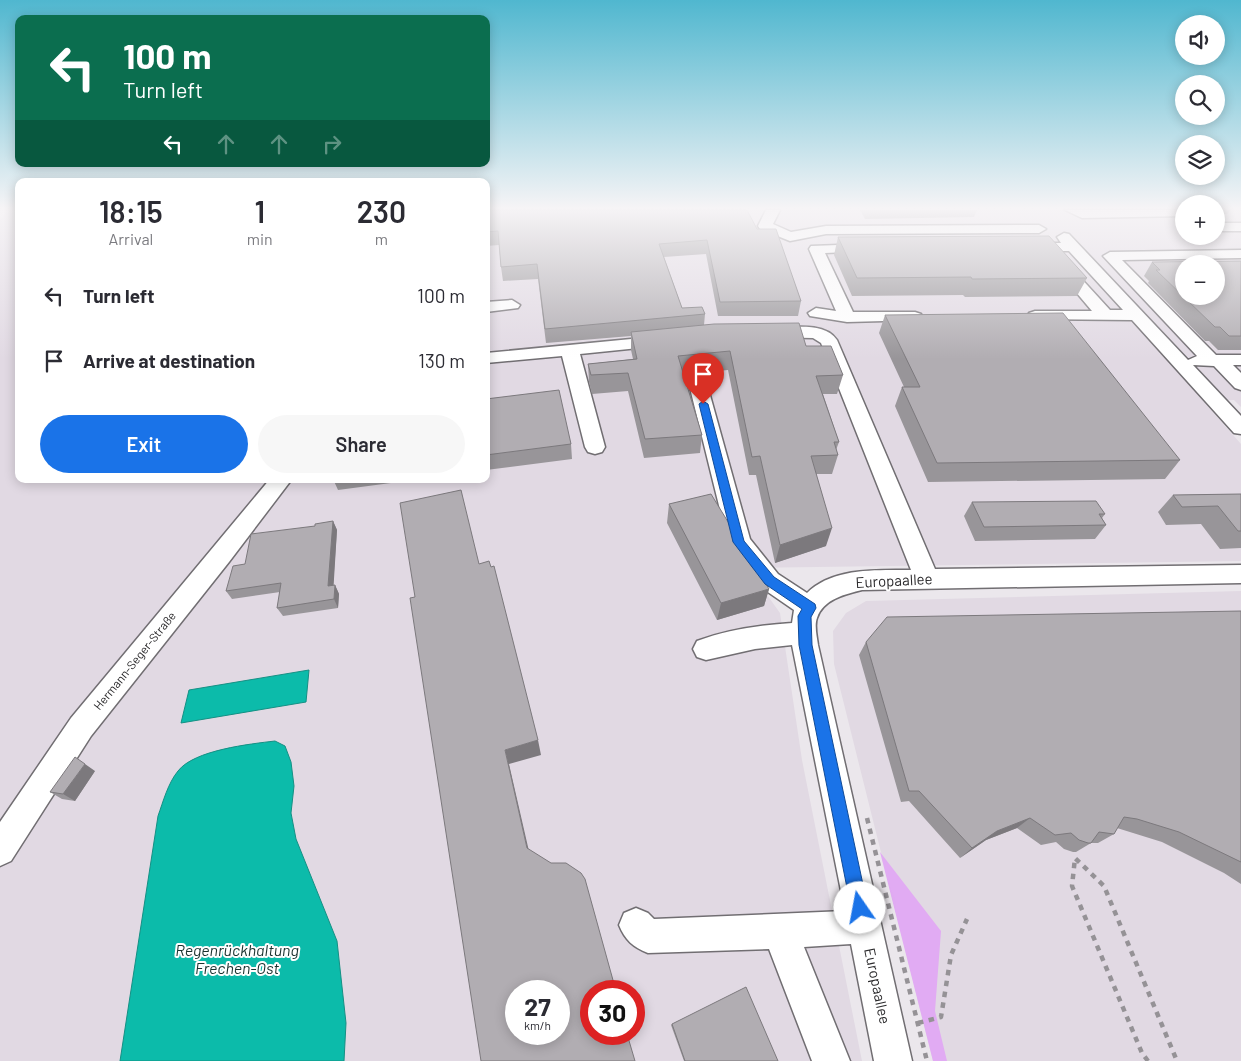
<!DOCTYPE html>
<html lang="en">
<head>
<meta charset="utf-8">
<style>
	:root { --surface:#fff; --page:#f7f7f7; --text:#2b2b33; --muted:#7c7c81; --accent:#1a73e8 }
	body { margin:0; font-family:Barlow,sans-serif; background:var(--page); color:var(--text); height:100vh; display:flex; flex-direction:column; font-size:19px; white-space:nowrap }
	* { box-sizing:border-box; margin:0 }
	p { font-size:16px; color:var(--muted) }
	.icon { flex:none; width:28px; height:28px; fill:none; stroke:currentColor; stroke-width:2; stroke-linecap:round; stroke-linejoin:round }
	.map { position:relative; flex:1; overflow:hidden }
	.drawer { position:absolute; left:15px; top:178px; width:475px; height:305px; display:flex; flex-direction:column; background:var(--surface); border-radius:10px; box-shadow:0 2px 12px #0003 }
	.drawer>* { flex:none }
	.guide { position:absolute; left:15px; top:15px; width:475px; height:152px; border-radius:10px; box-shadow:0 2px 12px #0003; background:#0b6e4f; color:#fff; overflow:hidden }
	.controls { position:absolute; left:1175px; top:15px; display:grid; gap:10px }
	.controls a { display:grid; place-items:center; width:50px; height:50px; border-radius:50%; background:var(--surface); box-shadow:0 2px 12px #0003; font-size:25px }
	.speed { position:absolute; left:505px; top:980px; display:flex; gap:10px; font-size:25px; font-weight:700; text-align:center }
	.speed>* { display:grid; place-content:center; width:65px; height:65px; border-radius:50%; background:var(--surface); box-shadow:0 2px 12px #0003; line-height:1 }
	.speed small { font-size:12px; font-weight:400 }
	.speed .limit { border:8px solid #d22; background:#fff; color:#111 }
	.pin { position:absolute; display:grid; place-items:center; width:42px; height:42px; color:#fff; margin:-51px -21px; border-radius:50% 50% 50% 0; rotate:-45deg; box-shadow:0 0 5px #0007 }
	.pin .icon { rotate:45deg }
	.me { position:absolute; width:55px; margin:-28px; rotate:348deg; stroke-linejoin:round; filter:drop-shadow(0 0 4px #0008) }
	.turn { display:flex; align-items:center; gap:18px; height:105px; padding:0 25px; font-size:22px }
	.turn .icon { width:65px; height:65px; stroke-width:2.5 }
	.turn b { display:block; font-size:35px; line-height:42px }
	.lanes { display:flex; align-items:center; height:48px; padding:0 25px; background:#0003; justify-content:center; gap:25px; direction:ltr }
	.lanes .off { opacity:.35 }
	.eta { display:flex; justify-content:space-evenly; align-items:center; height:85px; text-align:center }
	.eta b { font-size:30px; font-weight:600; line-height:35px }
	.action { display:flex; gap:10px; margin-top:auto; padding:10px 25px }
	.action a { flex:1; height:58px; border-radius:30px; background:var(--accent); color:#fff; font-size:20px; font-weight:600; line-height:58px; text-align:center }
	.action a+a { background:var(--page); color:var(--text) }
	ul { padding:0; list-style:none }
	li { display:flex; align-items:center; gap:15px; height:65px; padding:0 25px }
	li div { flex:1 }
	li b { display:block; font-size:19px }
	li em { font-style:normal }
	.map>svg:first-child { display:block }
	.built { fill:#e1d9e3; fill-rule:evenodd }
	.green { fill:#e1abf3 }
	.water { fill:#0cbbaa; stroke:#159084 }
	.lines { fill:none; stroke-linecap:round; stroke-linejoin:round }
	.minor-casing { stroke:#716e72; stroke-width:3 }
	.path { stroke:#959296; stroke-width:4.5; stroke-dasharray:5.5 5.5; stroke-linecap:butt }
	.minor { fill:#fff; fill-rule:evenodd }
	.wall { fill:#989599 }
	.shaded-wall { fill:#7c797d }
	.building { fill:#b1adb2; stroke:#7c797d; fill-rule:evenodd }
	.route { fill:#1a73e8; stroke:#114b97 }
	.labels { text-anchor:middle; stroke-width:4; stroke-linejoin:round; paint-order:stroke }
	.street-label { font-size:12px; fill:#2b2a2c; stroke:#fff }
	.near-street-label { font-size:15px; fill:#2b2a2c; stroke:#fff }
	.near-water-label { font-size:16px; font-style:italic; fill:#1a322f; stroke:#fff }
</style>
</head>
<body>
<div class="map">
<svg width="1241" height="1061" viewBox="0 0 1241 1061">
	<rect width="100%" height="100%" fill="#ebe7ec"/>
	<path class="built" d="M 9,210 L 19,210 L 19,479 L 486,479 L 486,210 L 1184,210 L 1184,236 L 1216,236 L 1216,210 L 1241,210 L 1241,407 L 1234,400 L 1203,401 L 1241,444 L 1241,561 L 753,568 L 765,592 L 780,613 L 802,760 L 862,1061 L 0,1061 L 0,219 ZM 1184,264 L 1216,264 L 1216,296 L 1184,296 ZM 516,991 L 559,991 L 559,1034 L 516,1034 ZM 591,991 L 634,991 L 634,1034 L 591,1034 Z
		M 1241,591 L 1241,1061 L 933,1061 L 834,664 L 833,631 L 846,613 L 866,601 Z"/>
	<path class="green" d="M 880,852 L 941,931 L 935,1011 L 947,1061 L 933,1061 Z"/>
	<path class="water" d="M 309,670 L 306,702 L 181,723 L 189,690 Z
		M 275,741 L 285,746 L 291,762 L 294,786 L 291,813 L 296,839 L 337,941 L 346,1023 L 344,1061 L 120,1061 L 158,816 C 163,802 168,783 178,771 C 194,750 250,744 275,741 Z"/>
	<g class="lines">
		<g class="minor-casing">
			<path id="minor" d="M 766,210 L 780,210 L 773,224 L 791,232 L 826,226 L 1039,225 L 1046,229 L 1039,233 L 826,234 L 790,241 L 760,229 L 758,226 Z
				M 1065,210 L 1184,210 L 1184,216 L 1082,218 Z
				M 1216,223 L 1241,223 L 1241,231 L 1216,231 Z
				M 1064,233 L 1069,234 L 1188,360 L 1197,356 L 1103,256 L 1110,252 L 1241,250 L 1241,258 L 1122,260 L 1216,355 L 1241,355 L 1241,365 L 1233,365 L 1241,373 L 1241,390 L 1235,388 L 1214,366 L 1193,365 L 1241,416 L 1241,434 L 1234,433 L 1132,320 L 1029,319 L 1027,316 L 1029,313 L 1035,311 L 1092,311 L 1054,266 L 1062,261 L 1067,263 L 1110,310 L 1123,310 L 1069,251 L 1027,251 L 1020,247 L 1027,243 L 1061,243 L 1057,237 Z
				M 865,244 L 872,248 L 870,251 L 825,253 L 853,312 L 915,312 L 921,314 L 923,317 L 921,320 L 847,322 L 810,316 L 808,313 L 816,308 L 836,311 L 809,249 L 811,246 Z
				M 512,300 L 520,305 L 518,308 L 486,312 L 486,302 Z
				M 771,328 C 791,328 824,321 837,340 L 935,569 L 1241,565 L 1241,583 L 862,590 C 846,594 823,599 817,618 C 814,625 817,637 818,645 L 912,1061 L 874,1061 L 851,944 L 804,947 L 850,1061 L 812,1061 L 769,949 L 648,953 C 633,947 625,940 619,925 L 624,913 L 636,908 L 648,913 L 654,919 L 845,911 L 792,645 L 755,649 L 706,660 L 697,657 L 693,649 L 697,641 C 727,630 760,625 792,623 L 794,610 L 762,588 L 728,542 L 690,388 L 692,384 L 706,384 L 708,388 L 750,539 L 778,574 L 807,593 C 833,567 878,570 911,570 L 821,343 L 813,338 L 765,337 L 763,333 L 765,329 Z
				M 662,336 L 668,337 L 671,341 L 668,345 L 580,354 L 605,447 L 602,452 L 595,454 L 588,452 L 585,447 L 562,356 L 486,363 L 486,353 Z
				M 270,479 L 292,479 L 229,562 L 91,736 L 11,861 L 0,866 L 0,822 L 71,718 Z"/>
		</g>
		<path class="path" d="M 867,818 L 927,1061
			M 918,1023 L 941,1017 L 951,955 L 967,919
			M 1148,1061 L 1142,1053 L 1072,886 L 1075,858 L 1104,886 L 1177,1061"/>
		<use href="#minor" class="minor"/>
	</g>
	<path class="wall" d="M 486,210 L 757,229 L 801,301 L 798,316 L 718,316 L 706,254 L 664,257 L 682,308 L 705,314 L 704,325 L 806,346 L 843,375 L 837,394 L 823,394 L 839,442 L 836,450 L 838,455 L 832,474 L 816,474 L 826,546 L 775,563 L 756,475 L 749,475 L 728,370 L 684,374 L 702,435 L 700,453 L 644,458 L 628,391 L 592,394 L 589,382 L 588,364 L 633,359 L 631,350 L 631,336 L 546,343 L 538,279 L 503,281 L 501,267 L 499,245 L 486,246 Z
		M 860,210 L 977,210 L 974,217 L 865,219 Z
		M 1216,210 L 1230,210 L 1227,214 L 1216,213 Z
		M 838,237 L 1087,278 L 1077,296 L 965,297 L 963,295 L 852,296 L 834,255 Z
		M 1241,261 L 1241,350 L 1218,350 L 1209,341 L 1205,341 L 1148,283 L 1149,281 L 1144,276 L 1152,262 Z
		M 885,315 L 1180,460 L 1165,479 L 928,482 L 895,406 L 902,387 L 904,387 L 879,333 Z
		M 486,399 L 571,444 L 572,459 L 486,470 Z
		M 333,479 L 421,479 L 338,490 Z
		M 1241,494 L 1241,548 L 1220,549 L 1201,524 L 1166,525 L 1158,512 L 1173,495 Z
		M 972,502 L 1105,514 L 1102,518 L 1106,525 L 1095,539 L 975,541 L 964,516 Z
		M 669,504 L 769,589 L 764,606 L 717,620 L 667,523 Z
		M 333,521 L 337,530 L 333,586 L 335,585 L 339,594 L 338,608 L 283,616 L 277,608 L 280,592 L 232,599 L 226,591 L 245,564 L 315,526 Z
		M 1241,611 L 1241,884 L 1224,873 L 1162,842 L 1117,828 L 1114,834 L 1098,843 L 1091,843 L 1076,852 L 1073,852 L 1064,849 L 1056,842 L 1041,845 L 1017,828 L 986,840 L 960,858 L 909,801 L 901,802 L 859,655 L 866,642 Z
		M 95,771 L 75,801 L 62,799 L 50,792 Z
		M 672,1024 L 778,1061 L 684,1061 L 671,1025 Z"/>
	<path class="shaded-wall" d="M 333,521 L 337,530 L 333,595 L 328,586 Z
		M 832,528 L 826,546 L 775,563 L 780,545 Z
		M 335,585 L 339,594 L 338,608 L 334,599 Z
		M 769,589 L 764,606 L 717,620 L 721,603 Z
		M 538,740 L 541,755 L 509,764 L 531,860 L 527,848 L 505,750 Z
		M 85,764 L 95,771 L 75,801 L 63,794 Z
		M 1030,818 L 1017,828 L 986,840 L 960,858 L 972,848 L 997,831 Z"/>
	<path class="building" d="M 486,210 L 747,210 L 757,229 L 776,229 L 801,301 L 720,302 L 707,240 L 659,244 L 682,308 L 702,307 L 705,314 L 545,329 L 537,264 L 501,267 L 498,231 L 486,232 Z
		M 1049,236 L 1087,278 L 972,279 L 971,277 L 857,278 L 838,237 Z
		M 1241,261 L 1241,336 L 1229,336 L 1220,327 L 1215,327 L 1156,270 L 1160,270 L 1152,262 ZM 1184,264 L 1216,264 L 1216,296 L 1184,296 Z
		M 1063,313 L 1180,460 L 937,463 L 902,387 L 920,387 L 885,315 Z
		M 799,323 L 806,346 L 831,346 L 843,375 L 816,376 L 839,442 L 834,442 L 838,455 L 811,456 L 832,528 L 780,545 L 760,456 L 752,457 L 730,351 L 678,356 L 702,435 L 645,439 L 628,373 L 591,375 L 588,364 L 637,359 L 631,332 L 714,324 Z
		M 559,390 L 571,444 L 486,455 L 486,399 Z
		M 461,490 L 479,564 L 489,561 L 491,567 L 494,566 L 538,740 L 505,750 L 527,848 L 551,863 L 566,863 L 581,873 L 585,879 L 616,991 L 591,991 L 591,1034 L 627,1034 L 635,1061 L 481,1061 L 410,598 L 415,597 L 400,503 ZM 516,991 L 559,991 L 559,1034 L 516,1034 Z
		M 711,494 L 769,589 L 721,603 L 669,504 Z
		M 1241,494 L 1241,531 L 1238,531 L 1218,506 L 1182,507 L 1173,495 Z
		M 1096,501 L 1105,514 L 1099,514 L 1106,525 L 984,527 L 972,502 Z
		M 333,521 L 328,586 L 335,585 L 334,599 L 277,608 L 281,583 L 226,591 L 233,566 L 245,564 L 251,534 L 315,526 L 315,524 Z
		M 1241,611 L 1241,862 L 1179,832 L 1137,819 L 1124,817 L 1114,834 L 1099,832 L 1091,843 L 1088,843 L 1079,840 L 1071,833 L 1055,835 L 1030,818 L 997,831 L 972,848 L 919,791 L 909,791 L 866,642 L 887,617 Z
		M 75,757 L 85,764 L 63,794 L 50,792 Z
		M 746,987 L 778,1061 L 685,1061 L 672,1024 Z"/>
	<linearGradient id="sky" x2="0" y2="1"><stop stop-color="#50b7cf"/><stop offset="0.58" stop-color="#f6f4f6"/><stop offset="1" stop-color="#f6f4f6" stop-opacity="0"/></linearGradient>
	<rect width="1241" height="359" fill="url(#sky)"/>
	<path class="route" d="M 703,401 L 708,404 L 744,541 L 774,577 L 815,604 L 816,608 L 811,617 L 812,645 L 868,908 L 866,914 L 860,916 L 854,914 L 851,908 L 799,645 L 798,616 L 802,609 L 765,584 L 733,542 L 699,404 Z"/>
	<g class="labels">
		<g class="street-label">
			<text transform="translate(135 661) rotate(-51)" y="4">Hermann-Seger-Straße</text>
		</g>
		<g class="near-street-label">
			<text transform="translate(894 581) rotate(-3)" y="5">Europaallee</text>
			<text transform="translate(877 986) rotate(78)" y="5">Europaallee</text>
		</g>
		<g class="near-water-label">
			<text x="237" y="956">Regenrückhaltung<tspan x="237" dy="18">Frechen-Ost</tspan></text>
		</g>
	</g>
</svg>
<div class="controls">
<a><svg class="icon" aria-label="sound" viewBox="0 0 24 24"><path d="M4 9h4l5-4v14l-5-4H4zM17 9q2 3 0 6"/></svg></a>
<a><svg class="icon" aria-label="search" viewBox="0 0 24 24"><circle cx="10" cy="10" r="6"/><path d="M15 15l6 6"/></svg></a>
<a><svg class="icon" aria-label="layers" viewBox="0 0 24 24"><path d="M12 4l9 5-9 5-9-5zM3 14l9 5 9-5"/></svg></a>
<a>+</a>
<a>−</a>
</div>
<div class="speed"><div>27<small>km/h</small></div><div class="limit">30</div></div>
<div class="pin" style="left:703px;top:404px;background:#d93025"><svg class="icon" aria-label="arrive" viewBox="0 0 24 24"><path d="M6 21V4h12l-3 4 3 4H6"/></svg></div>
<svg class="me" style="left:860px;top:908px" viewBox="-20 -20 40 40"><circle r="19" fill="#fff"/><path d="M0-13L10 11 0 6-10 11z" fill="#1a73e8"/></svg>
<div class="guide">
<div class="turn"><svg class="icon" aria-label="left" viewBox="0 0 24 24"><path d="M17 20v-9H6M10 6l-5 5 5 5"/></svg><div><b>100 m</b>Turn left</div></div>
<div class="lanes"><svg class="icon" aria-label="left" viewBox="0 0 24 24"><path d="M17 20v-9H6M10 6l-5 5 5 5"/></svg><svg class="icon off" aria-label="ahead" viewBox="0 0 24 24"><path d="M12 20V5M6 11l6-6 6 6"/></svg><svg class="icon off" aria-label="ahead" viewBox="0 0 24 24"><path d="M12 20V5M6 11l6-6 6 6"/></svg><svg class="icon off" aria-label="right" viewBox="0 0 24 24"><path d="M7 20v-9h11M14 6l5 5-5 5"/></svg></div>
</div>
<section class="drawer">
<div class="eta">
<div><b>18:15</b><p>Arrival</p></div>
<div><b>1</b><p>min</p></div>
<div><b>230</b><p>m</p></div>
</div>
<ul>
<li><svg class="icon" aria-label="left" viewBox="0 0 24 24"><path d="M17 20v-9H6M10 6l-5 5 5 5"/></svg><div><b>Turn left</b></div><em>100 m</em></li>
<li><svg class="icon" aria-label="arrive" viewBox="0 0 24 24"><path d="M6 21V4h12l-3 4 3 4H6"/></svg><div><b>Arrive at destination</b></div><em>130 m</em></li>
</ul>
<div class="action"><a>Exit</a><a>Share</a></div>
</section>
</div>
</body>
</html>
